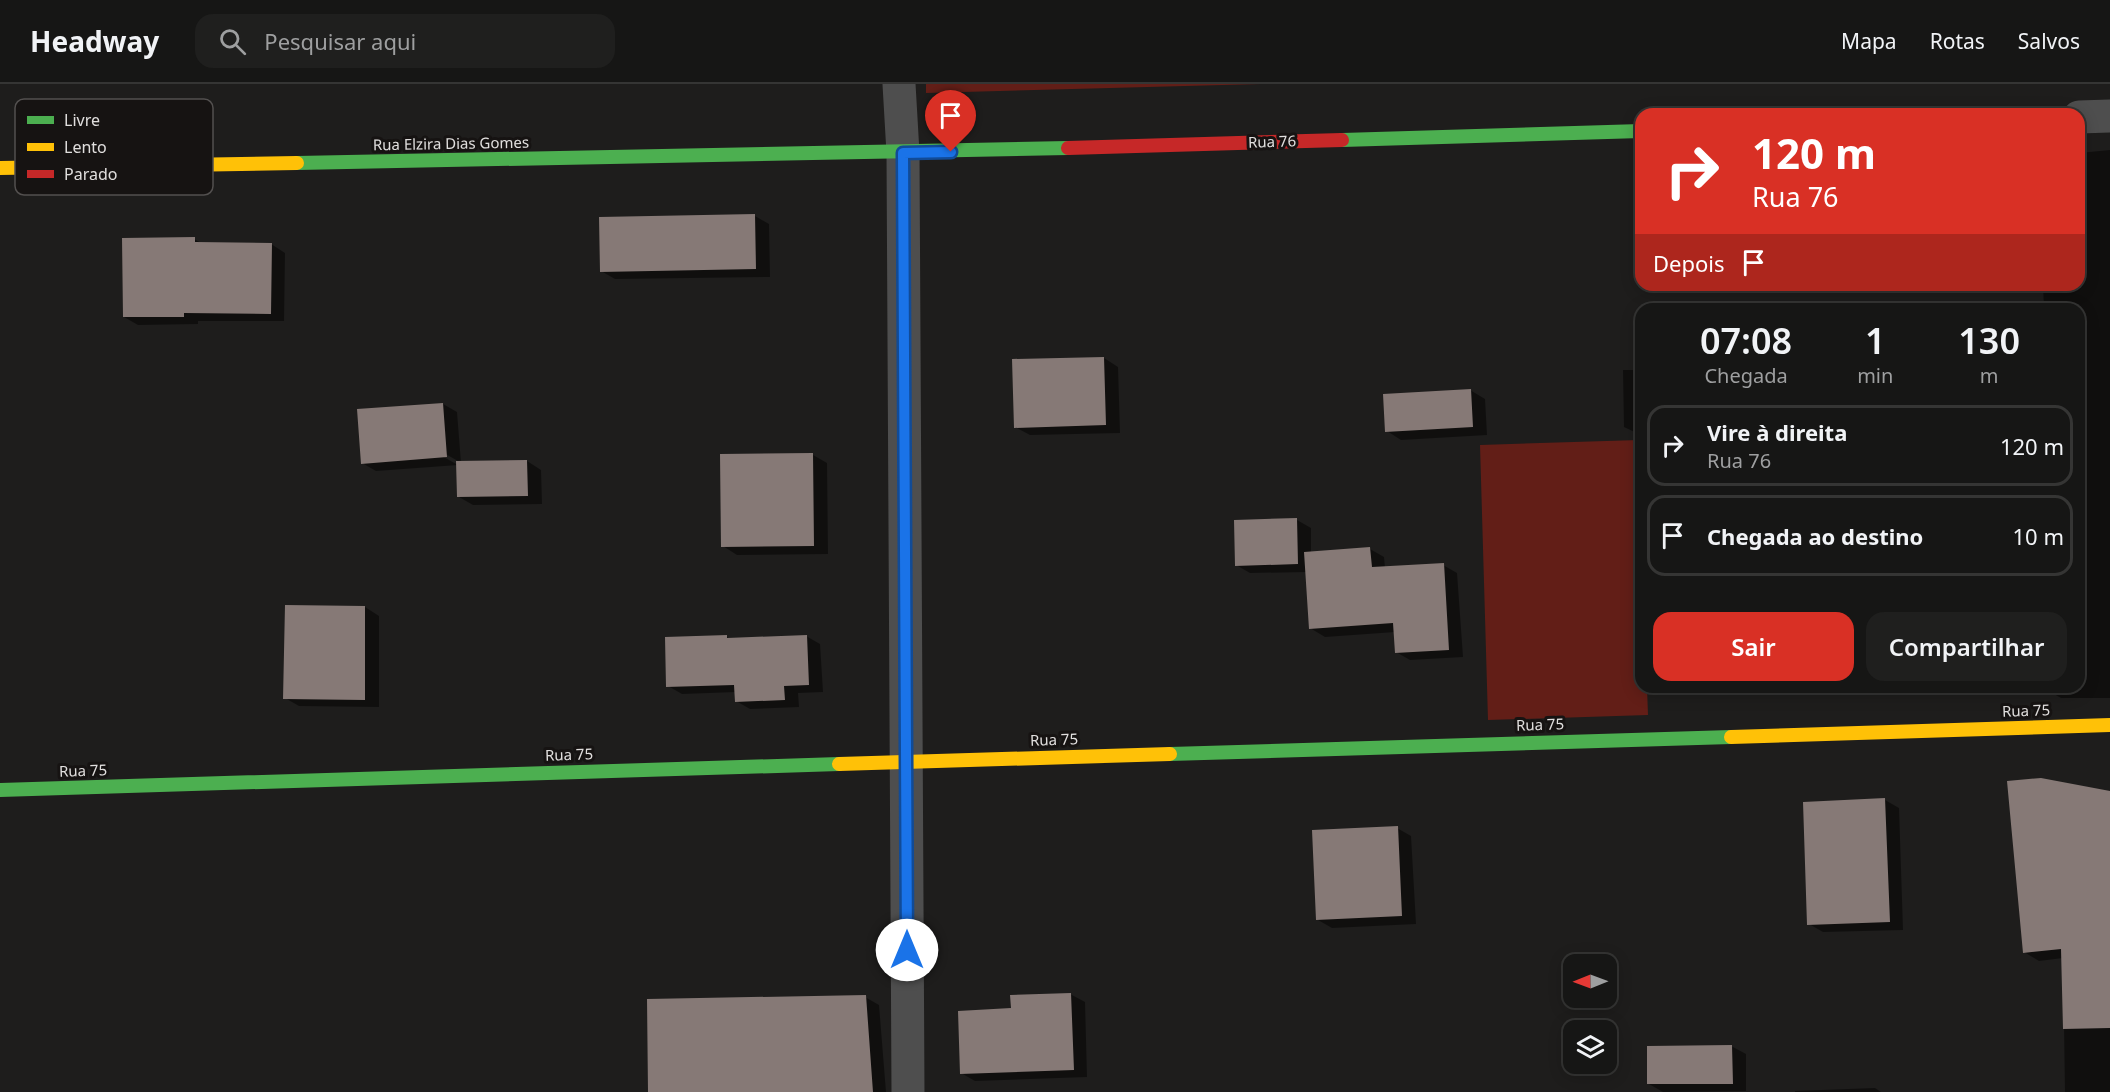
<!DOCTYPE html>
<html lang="pt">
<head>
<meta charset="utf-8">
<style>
	:root { --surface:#161615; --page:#1f1f1e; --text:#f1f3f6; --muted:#9e9fa0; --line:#353534; --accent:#d93025 }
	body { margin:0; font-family:"Noto Sans",sans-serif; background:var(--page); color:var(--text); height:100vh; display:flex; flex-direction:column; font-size:22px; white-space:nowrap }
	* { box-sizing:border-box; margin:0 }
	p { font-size:20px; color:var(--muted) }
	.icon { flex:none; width:33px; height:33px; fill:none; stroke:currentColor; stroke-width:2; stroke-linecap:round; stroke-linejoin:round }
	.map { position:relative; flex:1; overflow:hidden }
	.panel { position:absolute; left:1635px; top:219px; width:450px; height:390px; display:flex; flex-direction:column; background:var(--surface); border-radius:18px; box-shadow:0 3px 15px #0003,0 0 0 2px var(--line) }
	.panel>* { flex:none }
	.guide { position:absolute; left:1635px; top:24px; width:450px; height:183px; border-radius:18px; box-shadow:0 3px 15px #0003,0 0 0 2px var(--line); background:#d93025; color:#fff; overflow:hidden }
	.needle { width:39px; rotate:269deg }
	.buttons { position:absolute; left:1563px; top:870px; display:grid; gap:12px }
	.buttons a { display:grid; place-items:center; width:54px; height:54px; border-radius:12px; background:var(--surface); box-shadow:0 3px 15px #0003,0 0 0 2px var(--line); font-size:30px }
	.pin { position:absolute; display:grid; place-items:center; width:51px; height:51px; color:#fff; margin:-62px -26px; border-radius:50% 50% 50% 0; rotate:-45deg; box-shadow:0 0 6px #0007 }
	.pin .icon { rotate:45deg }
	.me { position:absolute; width:66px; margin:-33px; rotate:0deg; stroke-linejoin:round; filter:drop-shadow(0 0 4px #0008) }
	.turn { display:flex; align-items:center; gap:21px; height:126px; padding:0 18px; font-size:27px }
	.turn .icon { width:78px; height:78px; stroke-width:2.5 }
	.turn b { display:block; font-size:42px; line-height:51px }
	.then { display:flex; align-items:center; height:57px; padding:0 18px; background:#0003; gap:12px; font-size:22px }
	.eta { display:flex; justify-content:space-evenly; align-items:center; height:102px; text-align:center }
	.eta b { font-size:36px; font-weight:600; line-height:42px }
	.primary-button { display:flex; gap:12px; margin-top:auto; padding:12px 18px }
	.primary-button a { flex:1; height:69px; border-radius:18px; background:var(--accent); color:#fff; font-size:24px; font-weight:600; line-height:69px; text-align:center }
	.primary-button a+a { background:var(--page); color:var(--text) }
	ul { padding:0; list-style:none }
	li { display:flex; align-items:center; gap:18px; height:81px; margin:0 12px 9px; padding:0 6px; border:3px solid var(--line); border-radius:18px }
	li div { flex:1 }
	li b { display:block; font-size:22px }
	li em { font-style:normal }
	header { display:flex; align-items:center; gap:36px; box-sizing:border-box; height:84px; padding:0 30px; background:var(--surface); border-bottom:2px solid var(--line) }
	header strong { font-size:28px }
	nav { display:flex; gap:33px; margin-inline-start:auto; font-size:21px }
	.search { width:420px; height:54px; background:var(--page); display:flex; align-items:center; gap:15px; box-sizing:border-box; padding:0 21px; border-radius:18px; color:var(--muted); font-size:22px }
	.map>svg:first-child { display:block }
	.green { fill:#621e17 }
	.shadow { fill:#0007 }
	.building { fill:#867976 }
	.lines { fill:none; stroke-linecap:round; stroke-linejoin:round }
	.street { stroke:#4e4e4e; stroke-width:33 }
	.fast { stroke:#4caf50; stroke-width:14 }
	.slow { stroke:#ffc107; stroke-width:14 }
	.jam { stroke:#c62828; stroke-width:14 }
	.route-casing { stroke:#114b97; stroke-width:15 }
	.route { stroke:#1a73e8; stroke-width:10 }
	.labels { text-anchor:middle; stroke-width:6; stroke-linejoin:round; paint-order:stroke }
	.street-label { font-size:15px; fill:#e0dedd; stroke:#161312 }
	.key { fill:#161312; stroke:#53504f; stroke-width:1.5 }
	.key-label { font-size:16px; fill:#e0dedd }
</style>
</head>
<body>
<header>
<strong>Headway</strong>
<div class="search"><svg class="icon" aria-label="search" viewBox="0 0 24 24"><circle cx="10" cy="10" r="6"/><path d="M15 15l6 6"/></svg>Pesquisar aqui</div>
<nav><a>Mapa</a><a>Rotas</a><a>Salvos</a></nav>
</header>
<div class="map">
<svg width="2110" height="1008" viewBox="0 0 2110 1008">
	<rect width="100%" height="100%" fill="#1e1d1c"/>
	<path class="green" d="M 926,0 L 1261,0 L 926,9 Z
		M 1639,356 L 1641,603 L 1647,603 L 1648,631 L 1488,636 L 1480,361 Z"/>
	<path class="shadow" d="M 2110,66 L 2110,614 L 2061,614 L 2042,603 L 2079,603 L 2079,225 L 2044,225 L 2043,201 L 2079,201 L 2079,69 Z
		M 755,132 L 769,140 L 770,193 L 615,195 L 601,187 L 601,134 Z
		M 194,155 L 203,160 L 271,160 L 285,169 L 284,237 L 198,237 L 198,240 L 138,241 L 124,233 Z
		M 1104,274 L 1118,283 L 1120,349 L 1030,351 L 1015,343 Z
		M 1623,286 L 1641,286 L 1641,351 L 1624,343 Z
		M 1470,306 L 1485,315 L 1487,351 L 1401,356 L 1387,347 Z
		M 443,320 L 457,328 L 461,379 L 527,377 L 541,386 L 542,420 L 473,421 L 459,413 L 458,377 L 442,368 L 440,371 L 458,381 L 376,387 L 362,379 Z
		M 813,371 L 827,379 L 828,470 L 737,471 L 723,462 Z
		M 1297,436 L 1311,444 L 1311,469 L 1370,465 L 1384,473 L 1385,484 L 1443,481 L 1457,489 L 1463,573 L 1410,576 L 1396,568 L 1395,548 L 1325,553 L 1310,544 L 1307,488 L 1250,489 L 1236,481 Z
		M 286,523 L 365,523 L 379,532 L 379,623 L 299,622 L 285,614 Z
		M 806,552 L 820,560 L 823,608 L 798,609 L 799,623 L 750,625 L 736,617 L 736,608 L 682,610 L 668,602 L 726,553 L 731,555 Z
		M 2110,709 L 2110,1008 L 2065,1008 L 2063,874 L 2039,877 L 2024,868 Z
		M 1885,716 L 1899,724 L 1903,846 L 1823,848 L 1809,840 Z
		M 1397,744 L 1411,752 L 1416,840 L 1332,844 L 1318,836 Z
		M 1070,910 L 1085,918 L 1087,993 L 975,997 L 961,989 L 1012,926 Z
		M 865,913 L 879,921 L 886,1008 L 650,1008 Z
		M 1731,962 L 1746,970 L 1746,1007 L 1663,1008 L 1649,1000 Z
		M 1875,1004 L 1881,1008 L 1795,1008 L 1795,1007 Z"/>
	<path class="building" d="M 755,130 L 756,185 L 600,188 L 599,133 Z
		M 195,153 L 195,158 L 272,159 L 271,230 L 184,229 L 184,233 L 123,233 L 122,154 Z
		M 1104,273 L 1106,341 L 1014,344 L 1012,275 Z
		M 1471,305 L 1473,343 L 1385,348 L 1383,310 Z
		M 443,319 L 447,373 L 361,380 L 357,325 Z
		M 813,369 L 814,462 L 721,463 L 720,370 Z
		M 527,376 L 528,412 L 457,413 L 456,377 Z
		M 1297,434 L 1298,480 L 1235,482 L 1234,436 Z
		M 1370,463 L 1372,483 L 1444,479 L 1449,566 L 1395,569 L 1393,539 L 1309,545 L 1304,468 Z
		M 285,521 L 365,522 L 365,616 L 283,615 Z
		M 727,551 L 727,554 L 807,551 L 809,601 L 784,602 L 785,616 L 735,618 L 734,601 L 666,603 L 665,553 Z
		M 2041,694 L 2110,707 L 2110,944 L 2063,945 L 2061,865 L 2023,869 L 2007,697 Z
		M 1885,714 L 1890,838 L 1807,841 L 1803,718 Z
		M 1398,742 L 1402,832 L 1316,836 L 1312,746 Z
		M 1071,909 L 1074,986 L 960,990 L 958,927 L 1011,924 L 1010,911 Z
		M 866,911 L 873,1008 L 648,1008 L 647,915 Z
		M 1732,961 L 1733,1000 L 1647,1000 L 1647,962 Z"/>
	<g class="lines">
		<path class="street" d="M 899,0 L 903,69 L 908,1008
			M 2079,33 L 2110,32"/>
		<path class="fast" d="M 1342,56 L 1641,47
			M 297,79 L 1068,64
			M 1170,670 L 1731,653
			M 0,706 L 839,680"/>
		<path class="slow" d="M 0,84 L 297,79
			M 1731,653 L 2110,641
			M 839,680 L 1170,670"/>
		<path class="jam" d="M 1068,64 L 1342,56"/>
	</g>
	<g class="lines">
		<g class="route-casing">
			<path id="route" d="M 907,866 L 903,69 L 951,68"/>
		</g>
		<use href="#route" class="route"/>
	</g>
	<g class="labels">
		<g class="street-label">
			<text transform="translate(1272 58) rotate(-2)" y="5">Rua 76</text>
			<text transform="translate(451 60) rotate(-1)" y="5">Rua Elzira Dias Gomes</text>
			<text transform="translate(2026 627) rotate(-2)" y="5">Rua 75</text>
			<text transform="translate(1540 641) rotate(-2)" y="5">Rua 75</text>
			<text transform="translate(1054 656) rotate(-2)" y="5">Rua 75</text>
			<text transform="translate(569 671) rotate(-2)" y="5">Rua 75</text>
			<text transform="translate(83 687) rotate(-2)" y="5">Rua 75</text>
		</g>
	</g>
	<rect x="15" y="15" width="198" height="96" rx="9" class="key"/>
	<rect x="27" y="32" width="27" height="8" fill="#4caf50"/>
	<rect x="27" y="59" width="27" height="8" fill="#ffc107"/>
	<rect x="27" y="86" width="27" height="8" fill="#c62828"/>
	<g class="key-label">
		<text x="64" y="42">Livre</text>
		<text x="64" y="69">Lento</text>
		<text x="64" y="96">Parado</text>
	</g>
</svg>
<div class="buttons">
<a><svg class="needle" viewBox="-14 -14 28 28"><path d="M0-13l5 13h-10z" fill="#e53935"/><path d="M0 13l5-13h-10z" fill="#9e9fa0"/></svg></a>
<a><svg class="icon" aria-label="layers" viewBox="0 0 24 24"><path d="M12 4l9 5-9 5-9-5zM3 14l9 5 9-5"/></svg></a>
</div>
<div class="pin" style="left:951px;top:68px;background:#d93025"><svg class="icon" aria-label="arrive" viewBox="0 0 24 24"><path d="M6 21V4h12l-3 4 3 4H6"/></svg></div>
<svg class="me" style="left:907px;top:866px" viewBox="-20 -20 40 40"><circle r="19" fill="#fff"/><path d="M0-13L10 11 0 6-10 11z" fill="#1a73e8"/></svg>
<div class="guide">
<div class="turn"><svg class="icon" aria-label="right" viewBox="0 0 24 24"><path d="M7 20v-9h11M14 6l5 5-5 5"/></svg><div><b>120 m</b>Rua 76</div></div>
<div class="then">Depois<svg class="icon" aria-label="arrive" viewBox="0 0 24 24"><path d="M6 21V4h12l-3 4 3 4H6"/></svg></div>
</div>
<section class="panel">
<div class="eta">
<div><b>07:08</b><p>Chegada</p></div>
<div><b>1</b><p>min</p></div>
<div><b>130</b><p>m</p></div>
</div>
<ul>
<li><svg class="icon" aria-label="right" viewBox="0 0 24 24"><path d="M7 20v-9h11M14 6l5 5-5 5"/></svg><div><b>Vire à direita</b><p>Rua 76</p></div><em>120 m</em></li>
<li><svg class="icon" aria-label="arrive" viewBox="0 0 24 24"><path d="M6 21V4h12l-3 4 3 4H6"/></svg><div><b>Chegada ao destino</b></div><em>10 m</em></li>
</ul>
<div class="primary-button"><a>Sair</a><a>Compartilhar</a></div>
</section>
</div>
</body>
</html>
